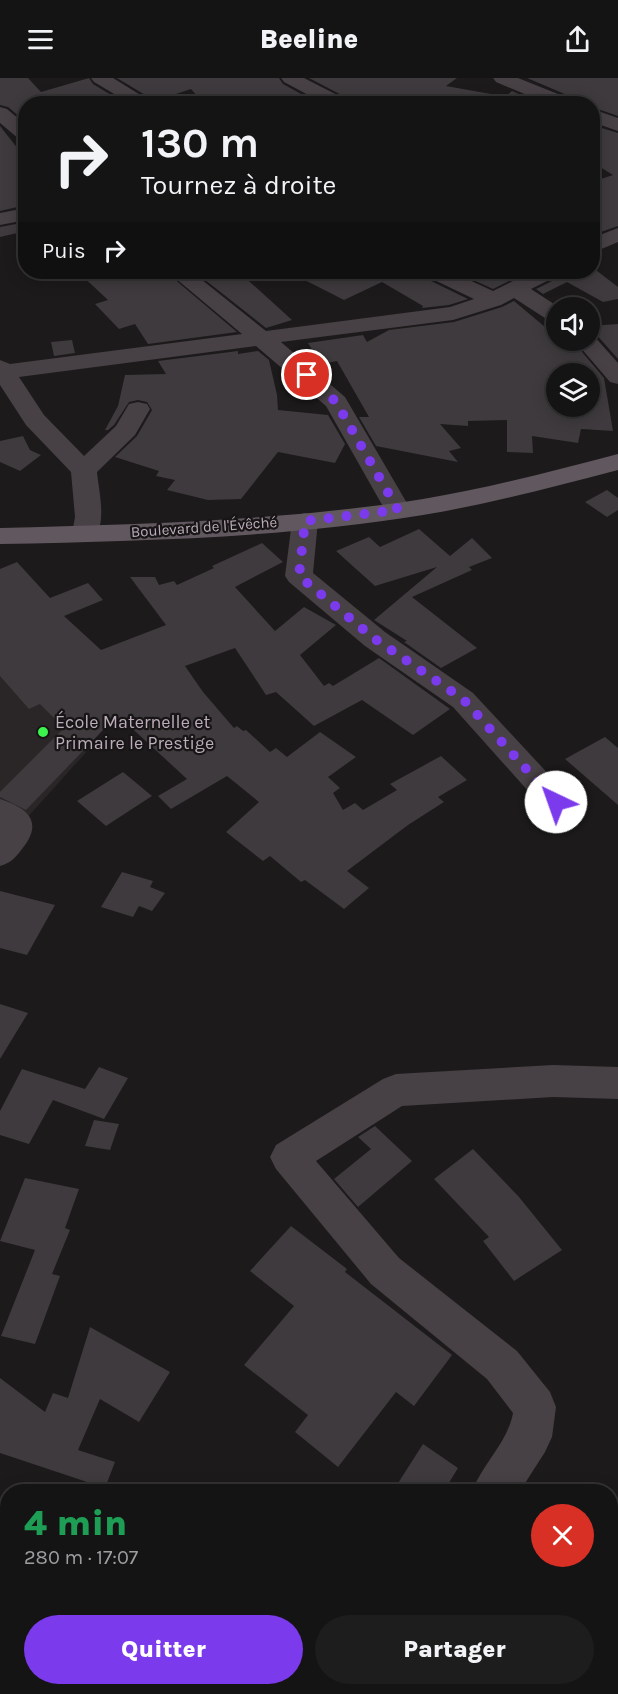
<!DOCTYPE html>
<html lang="fr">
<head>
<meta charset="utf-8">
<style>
	:root { --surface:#151414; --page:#1e1d1d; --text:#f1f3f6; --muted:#9d9ea0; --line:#343334; --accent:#7c3aed }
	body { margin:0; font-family:Karla,sans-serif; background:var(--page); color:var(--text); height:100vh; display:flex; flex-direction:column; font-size:22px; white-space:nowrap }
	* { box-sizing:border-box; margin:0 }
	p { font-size:20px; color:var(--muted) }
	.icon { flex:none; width:33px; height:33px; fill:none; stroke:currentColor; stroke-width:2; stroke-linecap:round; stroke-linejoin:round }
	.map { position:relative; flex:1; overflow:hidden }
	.panel { position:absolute; left:0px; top:1406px; width:618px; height:212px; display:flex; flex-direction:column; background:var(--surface); border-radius:24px 24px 0 0; box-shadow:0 3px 15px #0003,0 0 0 2px var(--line) }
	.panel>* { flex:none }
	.hud { position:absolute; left:18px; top:18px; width:582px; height:183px; border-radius:24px; box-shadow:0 3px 15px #0003,0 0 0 2px var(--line); background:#151414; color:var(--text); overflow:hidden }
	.tools { position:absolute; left:546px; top:219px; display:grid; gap:12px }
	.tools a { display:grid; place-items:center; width:54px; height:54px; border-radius:50%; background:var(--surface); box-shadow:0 3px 15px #0003,0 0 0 2px var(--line); font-size:30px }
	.pin { position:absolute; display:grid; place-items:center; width:51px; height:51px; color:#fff; margin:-26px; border:3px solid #fff; border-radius:50%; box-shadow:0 2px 6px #0007 }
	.me { position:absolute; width:66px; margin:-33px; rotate:318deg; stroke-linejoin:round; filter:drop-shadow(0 0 4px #0008) }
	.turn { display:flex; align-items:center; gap:21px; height:126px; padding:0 24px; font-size:27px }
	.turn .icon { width:78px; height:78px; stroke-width:2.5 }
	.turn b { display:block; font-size:42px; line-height:51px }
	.then { display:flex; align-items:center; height:57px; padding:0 24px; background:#0003; gap:12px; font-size:22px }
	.round { display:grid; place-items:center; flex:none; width:63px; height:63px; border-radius:32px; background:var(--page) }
	.overview { display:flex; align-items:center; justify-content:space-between; height:102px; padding:0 24px }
	h1 { font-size:36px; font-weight:800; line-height:45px; color:#1e9e55 }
	.action { display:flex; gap:12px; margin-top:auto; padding:12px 24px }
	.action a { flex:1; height:69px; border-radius:36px; background:var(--accent); color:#fff; font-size:24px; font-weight:800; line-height:69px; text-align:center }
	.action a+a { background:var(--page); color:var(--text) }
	header { display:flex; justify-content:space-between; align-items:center; height:78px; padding:0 24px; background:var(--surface); font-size:27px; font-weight:800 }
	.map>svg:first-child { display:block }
	.built { fill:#2a2628 }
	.building { fill:#3e3a3d; fill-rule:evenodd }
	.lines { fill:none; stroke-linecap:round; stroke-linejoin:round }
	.minor { fill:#474045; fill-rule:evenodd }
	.major { fill:#61575e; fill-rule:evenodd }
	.route { stroke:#7c3aed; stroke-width:10; stroke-dasharray:0 18 }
	.poi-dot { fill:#3cf34e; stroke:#181516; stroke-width:2 }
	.labels { text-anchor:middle; stroke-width:4.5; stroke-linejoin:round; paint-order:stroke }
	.far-street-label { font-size:15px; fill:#bcadba; stroke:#181516 }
	.poi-label { font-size:18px; fill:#bcadba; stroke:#181516; text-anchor:start }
</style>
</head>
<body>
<header><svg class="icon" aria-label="menu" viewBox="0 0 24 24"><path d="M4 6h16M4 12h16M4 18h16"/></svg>Beeline<svg class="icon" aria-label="share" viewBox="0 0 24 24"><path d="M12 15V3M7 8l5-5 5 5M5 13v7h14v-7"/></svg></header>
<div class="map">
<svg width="618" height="1616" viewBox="0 0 618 1616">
	<rect width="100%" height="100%" fill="#1c1a1b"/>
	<path class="built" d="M 0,554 L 74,648 L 98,661 L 25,742 L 0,731 Z"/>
	<path class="building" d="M 0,0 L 28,0 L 41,14 L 89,0 L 93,6 L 126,26 L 26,26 L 26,44 L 8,29 L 0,27 Z
		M 117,0 L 279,0 L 283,6 L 303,17 L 301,26 L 204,26 L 191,11 L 155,23 Z
		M 309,0 L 457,0 L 446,8 L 491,16 L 490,26 L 365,26 L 349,21 Z
		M 527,0 L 618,0 L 618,38 L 592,29 L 592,26 L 577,26 L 574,20 Z
		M 512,13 L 541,26 L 497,26 Z
		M 592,47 L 618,55 L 618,148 L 592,157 L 592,104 L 613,97 L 592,84 Z
		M 0,48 L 26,81 L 26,127 L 0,133 Z
		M 21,145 L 26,153 L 0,159 L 0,149 Z
		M 592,189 L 618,209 L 618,221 L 603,224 L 567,204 L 543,216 L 536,211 L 556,201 L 560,194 L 592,194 Z
		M 78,194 L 166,194 L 237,254 L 148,266 L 135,246 L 119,251 L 95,226 L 108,222 Z
		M 195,194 L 239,194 L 292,242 L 266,250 Z
		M 289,194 L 423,194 L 427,201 L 468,221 L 449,227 L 422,230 L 423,228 L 382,204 L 344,222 Z
		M 456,194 L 527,194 L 493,211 Z
		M 514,223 L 551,254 L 556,253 L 556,262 L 572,262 L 604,300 L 613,353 L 581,351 L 578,365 L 532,358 L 533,375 L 507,374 L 507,342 L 468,343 L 468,348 L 440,346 L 461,370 L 449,373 L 458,384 L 376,368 L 359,339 L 369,339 L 337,283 L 321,286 L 308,265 L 363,257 L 367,264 L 389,252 L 454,244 L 502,229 ZM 556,296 L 590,296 L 590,328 L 556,328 Z
		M 618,246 L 618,281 L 595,255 L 590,254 L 590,248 Z
		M 72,262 L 75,275 L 54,278 L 51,264 Z
		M 238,273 L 238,276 L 258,273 L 269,282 L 277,317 L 278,332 L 328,337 L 345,366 L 335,385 L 278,374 L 241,421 L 208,422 L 167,412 L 175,402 L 156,398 L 159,393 L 115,379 L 137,358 L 152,332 L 147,324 L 138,322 L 129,324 L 114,347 L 108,352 L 105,352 L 118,328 L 125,297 L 166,296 L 158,283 Z
		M 23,358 L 30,372 L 41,377 L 20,393 L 0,384 L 0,363 Z
		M 607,412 L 618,420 L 618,432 L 607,439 L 585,424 Z
		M 419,451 L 450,478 L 472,460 L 492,480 L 469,489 L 472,492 L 412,519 L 477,570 L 441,590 L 404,564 L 407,563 L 374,542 L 437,489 L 375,508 L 336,473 L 369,459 L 380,469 Z
		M 262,465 L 283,484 L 235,509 L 275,553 L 304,529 L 336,547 L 300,577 L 324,608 L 329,605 L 333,608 L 379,580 L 450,631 L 413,657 L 362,622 L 314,648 L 276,614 L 266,617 L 235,570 L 185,588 L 203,614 L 234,650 L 237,648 L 243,653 L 246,652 L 270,674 L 276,670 L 287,679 L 320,654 L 356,679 L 328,699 L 340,710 L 333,715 L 343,732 L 355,725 L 363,732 L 397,712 L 390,706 L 441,678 L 467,702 L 438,719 L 444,724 L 408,747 L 347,793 L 369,810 L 344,831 L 305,802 L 301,804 L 270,778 L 263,783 L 226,754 L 259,724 L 227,698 L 171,731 L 158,718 L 187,701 L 123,642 L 104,651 L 26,732 L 0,719 L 0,714 L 64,650 L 40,626 L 29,631 L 0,598 L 0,491 L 17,484 L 50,520 L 88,505 L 103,522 L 64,538 L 101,572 L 166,547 L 130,499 L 155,499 L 159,507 L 174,503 L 177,507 L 214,490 L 212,488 Z
		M 605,659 L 618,670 L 618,727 L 565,681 Z
		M 123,694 L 152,718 L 106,748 L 77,723 Z
		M 122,794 L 153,803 L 150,809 L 165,815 L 152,833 L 139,828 L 133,839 L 101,829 Z
		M 0,813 L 55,827 L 27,877 L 0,870 Z
		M 0,926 L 28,935 L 0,981 Z
		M 99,989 L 128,1000 L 104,1041 L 53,1022 L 29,1066 L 0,1057 L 0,1033 L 22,991 L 85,1011 Z
		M 94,1042 L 119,1046 L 110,1072 L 85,1068 Z
		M 375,1048 L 412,1083 L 358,1129 L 334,1101 L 371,1071 L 358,1059 Z
		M 473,1071 L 519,1119 L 562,1172 L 514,1203 L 483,1163 L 489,1159 L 434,1101 Z
		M 25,1100 L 79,1111 L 65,1150 L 70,1152 L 52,1196 L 60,1198 L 35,1266 L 1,1258 L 35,1172 L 0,1163 Z
		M 291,1148 L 347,1191 L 345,1194 L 452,1277 L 414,1328 L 396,1314 L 338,1389 L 295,1354 L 308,1337 L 244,1287 L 294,1228 L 250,1193 Z
		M 90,1249 L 170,1294 L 139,1344 L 100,1321 L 78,1372 L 115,1384 L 105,1410 L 0,1375 L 0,1300 L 45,1334 L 53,1315 L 68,1320 Z
		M 423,1366 L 458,1390 L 444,1413 L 393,1413 Z"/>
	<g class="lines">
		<path class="minor" d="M 91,0 L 113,0 L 155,26 L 131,26 L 94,4 Z
			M 281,0 L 304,0 L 347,22 L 349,26 L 325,26 L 284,4 Z
			M 493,0 L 518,0 L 573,22 L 575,26 L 548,26 L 496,4 Z
			M 0,29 L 7,31 L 26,47 L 26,63 L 19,61 L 0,45 Z
			M 592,31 L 618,40 L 618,53 L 592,44 Z
			M 26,130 L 26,142 L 0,147 L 0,135 Z
			M 618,150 L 618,164 L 592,175 L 592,160 Z
			M 168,194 L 192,194 L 266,253 L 450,229 L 474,221 L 428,199 L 425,194 L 452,194 L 493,213 L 531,194 L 558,194 L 555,199 L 531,211 L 560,230 L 556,230 L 556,244 L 548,242 L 514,220 L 501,227 L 453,242 L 281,264 L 345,319 L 411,432 L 407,438 L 398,440 L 389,438 L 385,432 L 326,328 L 256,268 L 19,299 L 44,337 L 84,378 L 116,348 L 129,326 L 138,324 L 147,326 L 150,331 L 135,357 L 97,394 C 99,415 107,443 94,462 L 85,464 L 76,462 L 72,456 L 75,439 L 71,394 L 26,347 L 0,307 L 0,282 L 10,286 L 242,256 Z
			M 590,256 L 593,257 L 618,285 L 618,306 L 610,304 L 574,262 L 590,262 Z
			M 305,435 L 314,437 L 318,443 L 313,495 L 385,554 L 473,615 L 567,716 L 572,724 L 567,732 L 556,736 L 545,732 L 453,629 L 365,568 L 289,504 L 285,498 L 292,443 L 296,437 Z
			M 0,721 C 28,730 44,744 22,771 C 15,780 11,785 0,788 Z
			M 553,987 L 618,989 L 618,1021 L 553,1019 L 402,1028 L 316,1083 L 399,1180 L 517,1273 L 550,1314 L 556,1329 L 552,1359 L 545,1374 L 520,1413 L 472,1413 C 483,1385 508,1364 513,1335 L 487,1301 L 371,1206 L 276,1091 L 270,1079 L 276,1067 L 383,1001 L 396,996 Z
			M 330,1610 L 380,1610 L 377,1616 L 327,1616 Z"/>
		<path class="major" d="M 618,376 L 618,392 C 553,409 489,426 423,437 C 283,460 141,463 0,466 L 0,450 C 141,446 283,443 423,421 C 489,410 553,393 618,376 Z"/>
	</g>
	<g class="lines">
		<path class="route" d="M 307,297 L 336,324 L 398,432 L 305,443 L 299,498 L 375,561 L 463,621 L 556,724"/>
	</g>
	<circle class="poi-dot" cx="43" cy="654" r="6"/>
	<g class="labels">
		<g class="far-street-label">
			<text transform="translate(204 449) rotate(-4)" y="5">Boulevard de l'Évêché</text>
		</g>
		<g class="poi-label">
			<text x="55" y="650">École Maternelle et<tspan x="55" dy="21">Primaire le Prestige</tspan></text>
		</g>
	</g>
</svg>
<div class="tools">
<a><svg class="icon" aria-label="sound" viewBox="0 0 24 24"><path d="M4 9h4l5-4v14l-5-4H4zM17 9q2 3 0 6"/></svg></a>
<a><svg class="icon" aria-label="layers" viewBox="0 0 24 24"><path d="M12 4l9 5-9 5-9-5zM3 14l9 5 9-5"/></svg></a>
</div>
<div class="pin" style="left:307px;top:297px;background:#d93025"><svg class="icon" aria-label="arrive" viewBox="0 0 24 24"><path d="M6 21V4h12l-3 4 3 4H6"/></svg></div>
<svg class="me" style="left:556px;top:724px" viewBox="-20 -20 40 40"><circle r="19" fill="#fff"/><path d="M0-13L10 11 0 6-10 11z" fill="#7c3aed"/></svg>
<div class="hud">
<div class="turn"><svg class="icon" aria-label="right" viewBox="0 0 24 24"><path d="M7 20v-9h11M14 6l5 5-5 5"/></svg><div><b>130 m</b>Tournez à droite</div></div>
<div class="then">Puis<svg class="icon" aria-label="right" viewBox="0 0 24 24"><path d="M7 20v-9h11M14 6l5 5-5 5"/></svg></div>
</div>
<section class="panel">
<div class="overview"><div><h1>4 min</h1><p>280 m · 17:07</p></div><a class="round" style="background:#d93025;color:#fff"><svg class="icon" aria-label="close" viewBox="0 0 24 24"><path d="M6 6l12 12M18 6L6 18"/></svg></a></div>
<div class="action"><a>Quitter</a><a>Partager</a></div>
</section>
</div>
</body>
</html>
